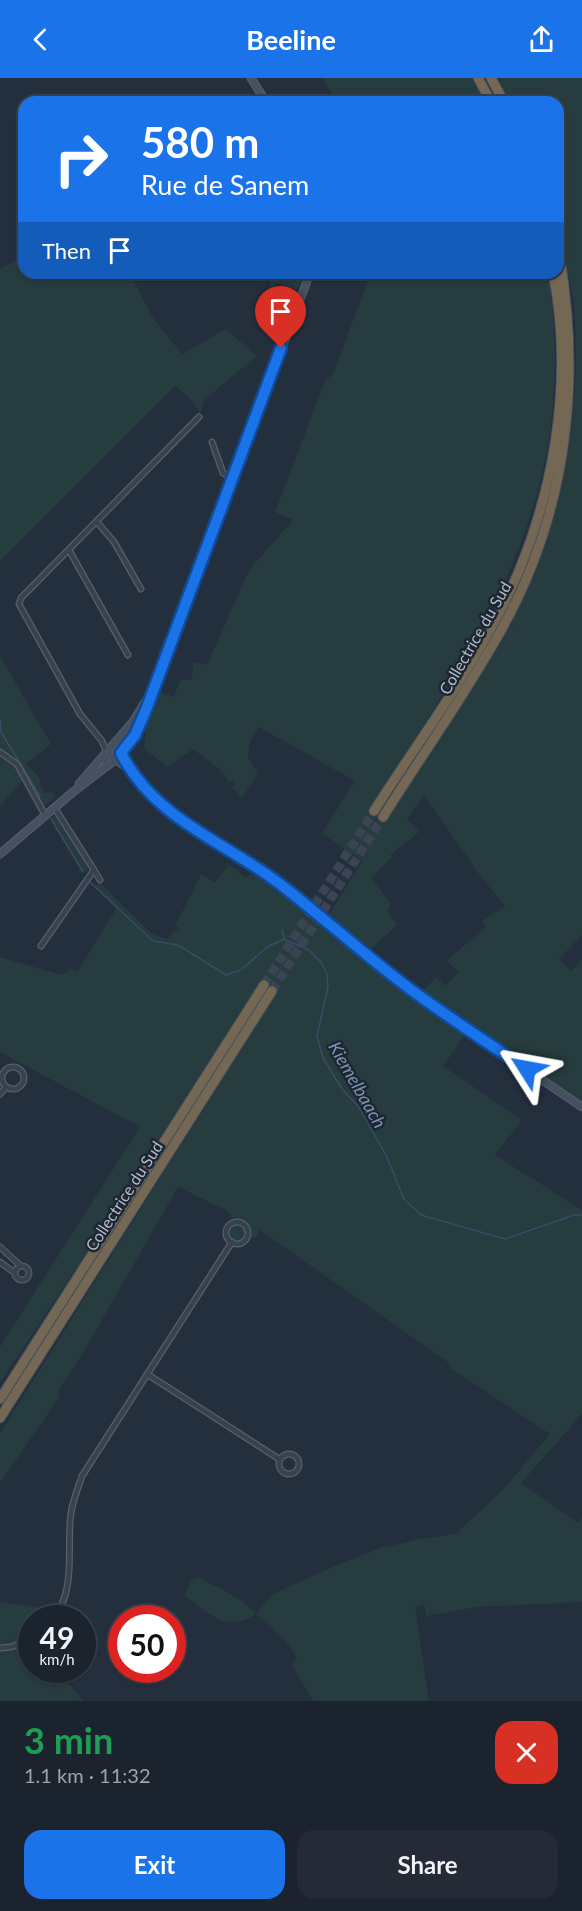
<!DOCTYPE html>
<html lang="en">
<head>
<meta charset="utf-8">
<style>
	:root { --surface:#1b232e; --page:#242b36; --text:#f1f3f6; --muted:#a0a4aa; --line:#39404a; --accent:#1a73e8 }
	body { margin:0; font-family:Lato,sans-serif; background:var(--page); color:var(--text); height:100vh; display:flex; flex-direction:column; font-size:22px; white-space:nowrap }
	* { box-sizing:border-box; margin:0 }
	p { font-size:20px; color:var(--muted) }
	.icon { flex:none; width:33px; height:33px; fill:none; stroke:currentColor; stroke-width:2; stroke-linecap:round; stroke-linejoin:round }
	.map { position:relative; height:1623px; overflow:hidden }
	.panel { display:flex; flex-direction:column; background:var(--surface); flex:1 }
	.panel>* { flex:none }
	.banner { position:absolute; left:18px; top:18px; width:546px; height:183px; border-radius:18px; box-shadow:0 2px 4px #0004,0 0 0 2px var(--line); background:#1a73e8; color:#fff; overflow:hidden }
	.speed { position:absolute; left:18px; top:1527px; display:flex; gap:12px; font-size:30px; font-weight:700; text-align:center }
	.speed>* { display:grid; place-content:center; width:78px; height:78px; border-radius:50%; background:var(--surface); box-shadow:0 2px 4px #0004,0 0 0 2px var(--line); line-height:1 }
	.speed small { font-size:15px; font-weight:400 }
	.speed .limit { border:9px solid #d22; background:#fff; color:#111 }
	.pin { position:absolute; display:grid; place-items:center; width:51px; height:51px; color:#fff; margin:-62px -26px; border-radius:50% 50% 50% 0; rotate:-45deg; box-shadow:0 0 6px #0007 }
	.pin .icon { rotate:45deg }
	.me { position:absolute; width:66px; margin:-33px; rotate:304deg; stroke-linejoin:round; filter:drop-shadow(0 0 4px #0008) }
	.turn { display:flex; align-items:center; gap:21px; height:126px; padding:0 24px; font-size:27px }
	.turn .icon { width:78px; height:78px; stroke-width:2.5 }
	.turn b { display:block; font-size:42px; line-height:51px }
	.then { display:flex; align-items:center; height:57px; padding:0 24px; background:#0003; gap:12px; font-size:22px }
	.round { display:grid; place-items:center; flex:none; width:63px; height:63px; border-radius:18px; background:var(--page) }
	.headline { display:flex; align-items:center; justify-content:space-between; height:102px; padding:0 24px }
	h1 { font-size:36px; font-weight:700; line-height:45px; color:#1e9e55 }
	.cta { display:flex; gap:12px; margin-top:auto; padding:12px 24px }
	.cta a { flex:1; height:69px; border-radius:18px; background:var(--accent); color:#fff; font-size:24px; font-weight:700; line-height:69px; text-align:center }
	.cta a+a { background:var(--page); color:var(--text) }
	header { display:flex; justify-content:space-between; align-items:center; height:78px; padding:0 24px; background:var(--accent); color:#fff; font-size:27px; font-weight:700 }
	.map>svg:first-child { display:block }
	.green { fill:#263c3f }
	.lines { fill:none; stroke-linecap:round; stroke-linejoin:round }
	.stream { stroke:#394c67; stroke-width:1.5 }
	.motorway-tunnel { stroke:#3a4453; stroke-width:9; stroke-dasharray:9 4.5; stroke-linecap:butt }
	.minor-casing { stroke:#565f6c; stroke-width:7 }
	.secondary-casing { stroke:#565f6c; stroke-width:9 }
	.motorway-casing { stroke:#434c59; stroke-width:11 }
	.minor { stroke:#38414e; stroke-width:4.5 }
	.secondary { stroke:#465061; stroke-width:7 }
	.motorway { stroke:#746855; stroke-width:9 }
	.route-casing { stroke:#114b97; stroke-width:15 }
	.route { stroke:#1a73e8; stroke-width:10 }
	.labels { text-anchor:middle; stroke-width:5; stroke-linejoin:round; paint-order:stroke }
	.street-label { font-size:16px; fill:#b4bcc9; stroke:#1d2633 }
	.water-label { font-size:18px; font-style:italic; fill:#7c92b1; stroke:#1d2633 }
</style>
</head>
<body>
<header><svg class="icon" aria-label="back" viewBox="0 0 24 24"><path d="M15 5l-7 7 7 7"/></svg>Beeline<svg class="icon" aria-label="share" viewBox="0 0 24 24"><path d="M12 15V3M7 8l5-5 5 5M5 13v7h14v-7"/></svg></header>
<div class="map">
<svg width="582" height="1623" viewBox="0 0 582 1623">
	<rect width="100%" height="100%" fill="#242f3e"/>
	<path class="green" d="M 321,0 L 472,0 L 485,24 L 338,24 Z
		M 496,0 L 582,0 L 582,857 L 559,881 L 571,893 L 582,881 L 582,1023 L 422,914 L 436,899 L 445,908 L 459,894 L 446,883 L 486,849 L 482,843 L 505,828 L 479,796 L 424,717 L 407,741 L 419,754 L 390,777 L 392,779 L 371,800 L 391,826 L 387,833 L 397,847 L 370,872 L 328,839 L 362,783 L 322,755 L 355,703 L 259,649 L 250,663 L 248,681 L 258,695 L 242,720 L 232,709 L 235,706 L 232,702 L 229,704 L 222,693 L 193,671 L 167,689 L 144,670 L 148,634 L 159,614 L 174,619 L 180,603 L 192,601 L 193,584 L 207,587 L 249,492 L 293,442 L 275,434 L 325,303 L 333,296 L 369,200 L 378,195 L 548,195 C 582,422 484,552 370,731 L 386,742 L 510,548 L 513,548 L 512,544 C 563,447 582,337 574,227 C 571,199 560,171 558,142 C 555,104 558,63 558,24 L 510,24 Z
		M 24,178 L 24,195 L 129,195 L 153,240 L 182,276 L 226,251 L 257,278 L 204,322 L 200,336 L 193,323 L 175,308 L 0,483 L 0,191 Z
		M 270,195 L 304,195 L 297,212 L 276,205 L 270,218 Z
		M 0,578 L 51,666 L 26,686 L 39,699 L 44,715 L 52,714 L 55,719 L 44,728 L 38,725 L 24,701 L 0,728 Z
		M 55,737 L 88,789 L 87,793 L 83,794 L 51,741 Z
		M 229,786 L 246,800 L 250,796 L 271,804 L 411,917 L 466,956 L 443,988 L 522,1042 L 495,1077 L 582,1132 L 582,1336 L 521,1405 L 578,1445 L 582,1440 L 582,1524 L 477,1529 L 426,1538 L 424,1526 L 415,1529 L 429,1623 L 313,1623 L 292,1587 L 297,1580 L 285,1562 L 256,1536 C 225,1556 211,1535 184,1518 L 192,1501 L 199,1499 C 211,1508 224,1511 237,1520 C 244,1524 250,1530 256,1536 L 273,1516 L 337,1487 L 378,1471 L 419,1461 L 455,1456 L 501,1414 L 550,1356 L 450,1290 L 449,1285 L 260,1152 L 255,1160 L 248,1157 L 242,1165 L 232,1164 L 226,1153 L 236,1144 L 226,1132 L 178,1109 L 83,1275 L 58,1313 L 60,1318 L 0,1405 L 0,1355 L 276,915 L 261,905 L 249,920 L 140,1091 L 138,1090 L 106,1138 L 97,1159 L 0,1305 L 0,1269 L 140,1049 L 0,974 L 0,879 L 62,897 L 70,891 L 78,893 L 116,831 L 95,809 L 100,805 L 152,856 L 168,861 L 172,854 L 180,852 L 176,846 L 201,797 L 215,804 Z
		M 0,1524 L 67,1533 L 61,1540 L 32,1540 L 32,1592 L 57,1592 L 83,1623 L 0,1623 Z"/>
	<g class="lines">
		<path class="stream" d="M 0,642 L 1,654 L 40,718
			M 51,741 L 83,794
			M 90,804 L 153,863 L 178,867 L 226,897 L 241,892 L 267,869 L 284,861 L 309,872 L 321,884 L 327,896 L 328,909 L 317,958 L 323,980 L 342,1011 L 358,1028 L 386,1077 L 404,1121 L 421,1137 L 505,1161 L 574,1137 L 582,1137
			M 282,852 L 284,860"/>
		<path class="motorway-tunnel" d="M 264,907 L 374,733
			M 272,913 L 383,739"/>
		<g class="minor-casing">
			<path id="minor" d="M 212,364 L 223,395 L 232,400
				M 97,444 L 114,464 L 141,511
				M 69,472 L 128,577
				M 0,674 L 17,686 L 45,737
				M 107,675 L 102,663 L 80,636 L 19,526 L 21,520 L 199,339
				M 94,792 L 100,802
				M 41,868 L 94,792 L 54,729
				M2 1000a11 11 0 1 1 22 0a11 11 0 1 1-22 0Z
				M 0,1016 L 6,1009
				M226 1155a11 11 0 1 1 22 0a11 11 0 1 1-22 0Z
				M 0,1169 L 21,1188
				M 0,1184 L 15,1195
				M15 1195a7 7 0 1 1 14 0a7 7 0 1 1-14 0Z
				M 147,1296 L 279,1381
				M279 1386a10 10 0 1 1 20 0a10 10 0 1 1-20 0Z
				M 54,1540 C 77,1509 66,1470 71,1435 C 73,1422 78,1410 82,1398 L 232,1164
				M 0,1570 L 11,1569 L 32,1561"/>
		</g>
		<g class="secondary-casing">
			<path id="secondary" d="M 251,0 L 266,24
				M 107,675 L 129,691 L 156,721 L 178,741 L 279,805 L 415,915 L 582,1029
				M 79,706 L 132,645 L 145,624
				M 0,776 L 73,714 L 115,682 L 139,650 L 310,195"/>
		</g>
		<g class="motorway-casing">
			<path id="motorway" d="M 478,0 L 491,24
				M 491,0 L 504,24
				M 374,733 C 417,665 467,599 503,528 C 553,427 575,306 553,195
				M 383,739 C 423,675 468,613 504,547 C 568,430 582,299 558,169
				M 0,1321 L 264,907
				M 0,1340 L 272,913"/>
		</g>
		<use href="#minor" class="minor"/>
		<use href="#secondary" class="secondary"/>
		<use href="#motorway" class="motorway"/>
	</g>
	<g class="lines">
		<g class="route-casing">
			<path id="route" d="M 281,270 L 146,632 L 135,657 L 121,675 C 154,741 225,764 280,806 C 325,841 368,880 414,914 C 451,941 489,966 527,991"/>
		</g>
		<use href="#route" class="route"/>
	</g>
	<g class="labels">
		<g class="street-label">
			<text transform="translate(475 560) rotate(-60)" y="6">Collectrice du Sud</text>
			<text transform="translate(124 1118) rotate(-57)" y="6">Collectrice du Sud</text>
		</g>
		<g class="water-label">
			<text transform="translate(357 1007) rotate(60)" y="6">Kiemelbaach</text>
		</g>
	</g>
</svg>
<div class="speed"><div>49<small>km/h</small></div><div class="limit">50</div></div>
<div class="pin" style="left:281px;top:270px;background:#d93025"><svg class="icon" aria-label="arrive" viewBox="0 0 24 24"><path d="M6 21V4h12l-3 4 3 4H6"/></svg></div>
<svg class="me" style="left:527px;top:991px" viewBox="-20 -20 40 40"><path d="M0-17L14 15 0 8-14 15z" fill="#1a73e8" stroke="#fff" stroke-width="4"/></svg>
<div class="banner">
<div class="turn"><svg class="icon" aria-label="right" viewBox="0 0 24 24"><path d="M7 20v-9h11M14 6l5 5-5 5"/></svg><div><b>580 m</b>Rue de Sanem</div></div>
<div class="then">Then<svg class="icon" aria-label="arrive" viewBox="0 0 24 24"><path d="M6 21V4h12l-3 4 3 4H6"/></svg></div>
</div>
</div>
<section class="panel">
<div class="headline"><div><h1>3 min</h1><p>1.1 km · 11:32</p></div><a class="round" style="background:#d93025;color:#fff"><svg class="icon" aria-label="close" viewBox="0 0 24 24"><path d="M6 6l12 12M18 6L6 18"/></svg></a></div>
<div class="cta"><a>Exit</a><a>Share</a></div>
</section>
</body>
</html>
